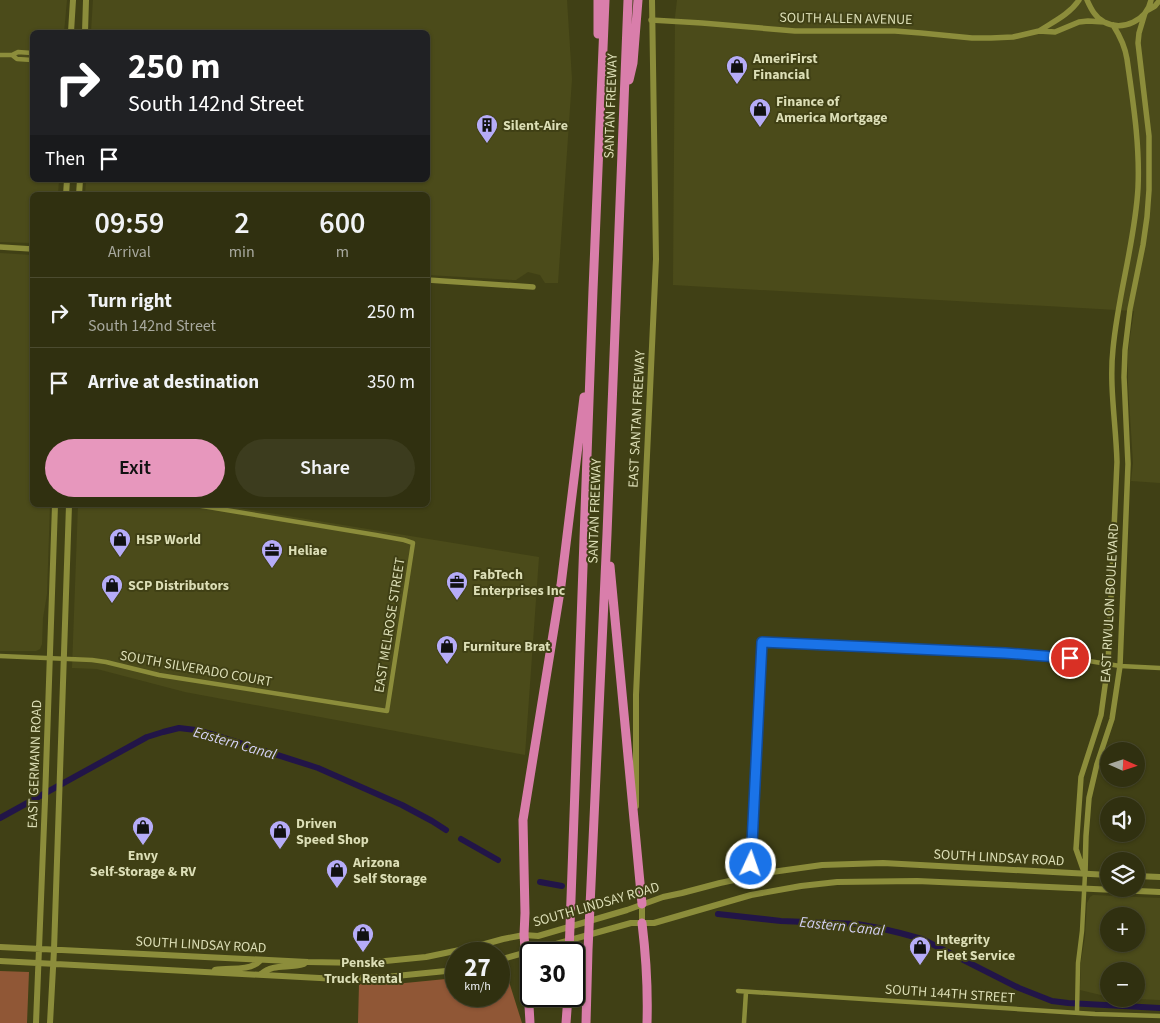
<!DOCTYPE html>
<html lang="en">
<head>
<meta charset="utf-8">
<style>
	:root { --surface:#303010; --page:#3c3c1e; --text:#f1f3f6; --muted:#a8a99f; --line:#4b4b30; --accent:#e797bd }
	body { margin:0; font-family:"Source Sans 3",sans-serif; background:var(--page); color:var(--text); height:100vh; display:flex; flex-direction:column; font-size:19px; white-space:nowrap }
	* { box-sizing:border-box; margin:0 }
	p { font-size:16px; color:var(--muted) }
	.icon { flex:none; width:28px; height:28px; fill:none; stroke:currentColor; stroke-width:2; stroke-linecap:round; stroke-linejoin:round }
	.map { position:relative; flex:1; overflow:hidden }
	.panel { position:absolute; left:30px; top:192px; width:400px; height:315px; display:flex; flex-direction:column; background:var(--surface); border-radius:8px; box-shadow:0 1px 4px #0004,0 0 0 1px var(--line) }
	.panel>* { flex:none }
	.top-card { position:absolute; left:30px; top:30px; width:400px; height:152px; border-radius:8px; box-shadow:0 1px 4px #0004,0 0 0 1px var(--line); background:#202124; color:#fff; overflow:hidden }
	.needle { width:32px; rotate:93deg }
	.buttons { position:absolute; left:1100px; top:742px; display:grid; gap:10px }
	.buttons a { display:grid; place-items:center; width:45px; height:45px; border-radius:50%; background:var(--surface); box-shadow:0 1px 4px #0004,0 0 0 1px var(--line); font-size:25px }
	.speed { position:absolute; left:445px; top:942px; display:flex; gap:10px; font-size:25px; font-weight:700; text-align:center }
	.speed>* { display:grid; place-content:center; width:65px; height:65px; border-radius:50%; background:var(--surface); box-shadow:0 1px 4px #0004,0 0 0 1px var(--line); line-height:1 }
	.speed small { font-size:12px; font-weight:400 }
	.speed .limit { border:2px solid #111; border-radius:8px; background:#fff; color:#111 }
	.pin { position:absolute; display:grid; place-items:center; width:42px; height:42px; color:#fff; margin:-21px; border:2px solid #fff; border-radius:50%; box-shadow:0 1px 5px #0007 }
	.me { position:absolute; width:55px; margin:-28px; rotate:3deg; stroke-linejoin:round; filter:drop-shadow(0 0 4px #0008) }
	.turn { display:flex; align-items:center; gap:18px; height:105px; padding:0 15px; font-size:22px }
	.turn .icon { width:65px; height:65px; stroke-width:2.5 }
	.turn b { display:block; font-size:35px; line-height:42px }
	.then { display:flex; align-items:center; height:48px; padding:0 15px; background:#0003; gap:10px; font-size:19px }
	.eta { display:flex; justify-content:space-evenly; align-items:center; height:85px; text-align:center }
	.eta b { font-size:30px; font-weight:600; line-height:35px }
	.primary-button { display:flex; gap:10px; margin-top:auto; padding:10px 15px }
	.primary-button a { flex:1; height:58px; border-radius:30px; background:var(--accent); color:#111; font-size:20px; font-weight:600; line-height:58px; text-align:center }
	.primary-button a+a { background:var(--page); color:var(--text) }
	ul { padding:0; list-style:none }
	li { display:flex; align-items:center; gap:15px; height:70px; padding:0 15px; border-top:1px solid var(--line) }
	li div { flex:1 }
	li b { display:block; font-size:19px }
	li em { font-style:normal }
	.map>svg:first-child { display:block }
	.built { fill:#4b4b1a; fill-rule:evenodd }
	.green { fill:#905736 }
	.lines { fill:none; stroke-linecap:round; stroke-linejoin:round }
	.canal { stroke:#221548; stroke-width:6 }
	.minor { stroke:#8c8d3b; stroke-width:4.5 }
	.tertiary { stroke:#8c8d3b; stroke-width:5.5 }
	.secondary { stroke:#8c8d3b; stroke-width:6 }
	.motorway { stroke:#d97eab; stroke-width:9 }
	.route-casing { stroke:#114b97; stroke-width:12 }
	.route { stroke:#1a73e8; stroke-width:9 }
	.labels { text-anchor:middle; stroke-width:4; stroke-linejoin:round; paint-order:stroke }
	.street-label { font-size:14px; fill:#dcdeb6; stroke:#404015 }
	.poi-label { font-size:14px; font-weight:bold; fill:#dcdeb6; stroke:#404015; text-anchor:start }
	.water-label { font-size:15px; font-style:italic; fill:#d3d0f3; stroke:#404015 }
</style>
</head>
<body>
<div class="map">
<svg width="1160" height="1023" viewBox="0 0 1160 1023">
	<rect width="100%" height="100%" fill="#404015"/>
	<path class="built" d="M 0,0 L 67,0 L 64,32 L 32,32 L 32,180 L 59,180 L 58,195 L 32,195 L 32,243 L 0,242 Z
		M 93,0 L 567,0 L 572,79 L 558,283 L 545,283 L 540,275 L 528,272 L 516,280 L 513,280 L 428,275 L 428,195 L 85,195 L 86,180 L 428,180 L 428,32 L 91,32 Z
		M 677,0 L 1160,0 L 1160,483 L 1131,481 L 1133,463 L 1128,384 L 1128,351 L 1134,311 L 673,285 L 675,17 Z
		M 0,253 L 32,255 L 32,505 L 50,505 L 47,594 L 43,618 L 42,644 L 40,649 L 36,651 L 0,651 Z
		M 78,505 L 220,505 L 539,557 L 525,755 L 185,692 L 97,669 L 72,668 Z
		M 1093,895 L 1160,898 L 1160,1000 L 1136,999 L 1136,971 L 1109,971 L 1109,997 L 1080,990 L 1081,961 L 1085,937 L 1087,903 L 1090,897 ZM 1136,916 L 1136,944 L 1109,944 L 1109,916 Z"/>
	<path class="green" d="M 505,969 L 522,1023 L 358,1023 L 359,984 L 395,984 L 456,978 L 456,996 L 499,996 L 499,971 Z
		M 0,971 L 29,972 L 27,1023 L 0,1023 Z"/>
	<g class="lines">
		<path class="canal" d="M 0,818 L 147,737 L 163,732 L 179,728 L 196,730 L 218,736 L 318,768 L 402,805 L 432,821 L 446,830
			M 461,839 L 498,860
			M 540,882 L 562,886
			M 718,914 L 781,921 L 857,924 L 879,928 L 900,933 L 922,939 L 1019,988 L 1052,1001 L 1068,1003 L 1160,1008"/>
		<path class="minor" d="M 0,55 L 12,55 L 17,59 L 32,60
			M 12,55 L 18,52 L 32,53
			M 0,656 L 92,660 L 106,662 L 159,675 L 387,711 L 413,543 L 404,540 L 376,535 L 196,505
			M 751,877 L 762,643 L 1005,653 L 1070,658 L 1120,666 L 1160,668
			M 738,991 L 1095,1014 L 1160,1016
			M 1077,1013 L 1078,963 L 1082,931 L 1085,874
			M 744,1023 L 746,992"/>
		<path class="tertiary" d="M 1087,0 C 1091,9 1095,17 1104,22 C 1123,32 1147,20 1151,0
			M 1148,10 L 1155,6 L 1160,0
			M 651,20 L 702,23 L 795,31 L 895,31 L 921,33 L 972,38 L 991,38 L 1013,37 L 1039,31 L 1055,32 L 1079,22 L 1088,21 L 1104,22
			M 1039,31 C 1053,22 1070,14 1079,0
			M 0,247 L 32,249
			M 428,280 L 533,287
			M 1083,869 L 1076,849 L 1081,777 L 1101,715 L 1108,664 L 1117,462 C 1116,424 1109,386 1113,349 C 1118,294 1135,242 1138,188 C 1140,144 1133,102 1127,59 C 1125,46 1120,36 1113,25
			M 1085,874 L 1086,836 L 1089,798 L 1097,764 L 1112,719 L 1120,666 L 1128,464 L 1124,377 L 1125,350 L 1130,309 L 1143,245 L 1147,217 L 1149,190 L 1149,136 L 1138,43 L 1139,33 L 1145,13"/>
		<path class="secondary" d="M 71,32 L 73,0
			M 85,32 L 86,0
			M 66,195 L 67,180
			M 79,195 L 80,180
			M 636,806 L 636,695 L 656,259 L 652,0
			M 1136,876 L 1160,877
			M 642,904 L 642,923
			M 0,947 L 308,962 L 365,963 L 426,957 L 474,947 L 503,939 L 524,935 L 538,936 L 627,910 L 663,897 L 682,893 L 720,883 L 772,872 L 822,865 L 883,863 L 1109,875
			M 499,960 L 631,923 L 654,923 L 751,895 L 801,886 L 837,882 L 917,881 L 1160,892
			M 0,961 L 338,979 L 386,977 L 456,970
			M 215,970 C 226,967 244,971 254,965 C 257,964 259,962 261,960
			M 261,974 C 274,963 288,969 304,964
			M 36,1023 L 45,800 L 55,505
			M 50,1023 L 54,950 L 69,505"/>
		<path class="motorway" d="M 598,34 L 598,0
			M 629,80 L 633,63 L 638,0
			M 610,566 L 642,904
			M 642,923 C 646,956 648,990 647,1023
			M 569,954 L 593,290 L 605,0
			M 530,1023 L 528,988 L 524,935 L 525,913 L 523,820 L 561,585 L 584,397
			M 566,1023 L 568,996
			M 586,1023 L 588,950 L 607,534 L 628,0"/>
	</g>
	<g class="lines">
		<g class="route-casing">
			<path id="route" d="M 751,864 L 762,642 L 1005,653 L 1070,658"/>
		</g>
		<use href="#route" class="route"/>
	</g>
	<defs>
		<g id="shop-pin" transform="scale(1.125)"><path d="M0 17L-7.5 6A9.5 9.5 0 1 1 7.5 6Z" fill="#b6acf8" stroke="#404015"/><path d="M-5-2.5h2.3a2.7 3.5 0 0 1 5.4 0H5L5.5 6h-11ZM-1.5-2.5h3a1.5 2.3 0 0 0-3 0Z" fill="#111"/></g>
		<g id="building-pin" transform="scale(1.125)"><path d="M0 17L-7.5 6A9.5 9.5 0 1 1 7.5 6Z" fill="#b6acf8" stroke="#404015"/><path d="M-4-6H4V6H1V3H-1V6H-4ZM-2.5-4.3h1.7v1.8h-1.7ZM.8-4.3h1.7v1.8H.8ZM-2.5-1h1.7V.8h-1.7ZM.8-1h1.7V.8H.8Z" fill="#111"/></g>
		<g id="office-pin" transform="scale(1.125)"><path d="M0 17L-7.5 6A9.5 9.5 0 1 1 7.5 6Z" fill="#b6acf8" stroke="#404015"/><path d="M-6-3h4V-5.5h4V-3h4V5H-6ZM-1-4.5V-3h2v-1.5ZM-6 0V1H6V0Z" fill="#111"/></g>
	</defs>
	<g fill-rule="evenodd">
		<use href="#shop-pin" x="737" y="66"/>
		<use href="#shop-pin" x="760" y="109"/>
		<use href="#building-pin" x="487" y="125"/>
		<use href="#shop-pin" x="120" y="539"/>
		<use href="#office-pin" x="272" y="550"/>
		<use href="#office-pin" x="457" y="582"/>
		<use href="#shop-pin" x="112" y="585"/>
		<use href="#shop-pin" x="447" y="646"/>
		<use href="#shop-pin" x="143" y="827"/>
		<use href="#shop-pin" x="280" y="831"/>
		<use href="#shop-pin" x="337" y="870"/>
		<use href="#shop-pin" x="363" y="934"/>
		<use href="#shop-pin" x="920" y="947"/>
	</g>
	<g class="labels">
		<g class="street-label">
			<text transform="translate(846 18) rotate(1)" y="5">SOUTH ALLEN AVENUE</text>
			<text transform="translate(610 106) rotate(-88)" y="5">SANTAN FREEWAY</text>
			<text transform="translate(636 419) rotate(-87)" y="5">EAST SANTAN FREEWAY</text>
			<text transform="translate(594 511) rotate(-88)" y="5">SANTAN FREEWAY</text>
			<text transform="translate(1109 603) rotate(-87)" y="5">EAST RIVULON BOULEVARD</text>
			<text transform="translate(389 625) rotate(-81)" y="5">EAST MELROSE STREET</text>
			<text transform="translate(196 668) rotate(10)" y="5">SOUTH SILVERADO COURT</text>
			<text transform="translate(34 764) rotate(-88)" y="5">EAST GERMANN ROAD</text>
			<text transform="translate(999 857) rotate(3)" y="5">SOUTH LINDSAY ROAD</text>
			<text transform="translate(596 904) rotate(-16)" y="5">SOUTH LINDSAY ROAD</text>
			<text transform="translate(201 944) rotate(3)" y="5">SOUTH LINDSAY ROAD</text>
			<text transform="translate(950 993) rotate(4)" y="5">SOUTH 144TH STREET</text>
		</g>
		<g class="poi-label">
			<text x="753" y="63">AmeriFirst<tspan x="753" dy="16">Financial</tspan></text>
			<text x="776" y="106">Finance of<tspan x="776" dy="16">America Mortgage</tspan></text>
			<text x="503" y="130">Silent-Aire</text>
			<text x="136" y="544">HSP World</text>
			<text x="288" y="555">Heliae</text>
			<text x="473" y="579">FabTech<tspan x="473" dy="16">Enterprises Inc</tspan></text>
			<text x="128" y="590">SCP Distributors</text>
			<text x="463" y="651">Furniture Brat</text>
			<text x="296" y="828">Driven<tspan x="296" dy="16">Speed Shop</tspan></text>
			<text x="143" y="860" text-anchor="middle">Envy<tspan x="143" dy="16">Self-Storage &amp; RV</tspan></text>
			<text x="353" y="867">Arizona<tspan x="353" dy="16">Self Storage</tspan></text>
			<text x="936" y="944">Integrity<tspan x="936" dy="16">Fleet Service</tspan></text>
			<text x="363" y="967" text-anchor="middle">Penske<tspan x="363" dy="16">Truck Rental</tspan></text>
		</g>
		<g class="water-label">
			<text transform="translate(235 743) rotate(16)" y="5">Eastern Canal</text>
			<text transform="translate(842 926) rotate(6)" y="5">Eastern Canal</text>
		</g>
	</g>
</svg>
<div class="buttons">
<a><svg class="needle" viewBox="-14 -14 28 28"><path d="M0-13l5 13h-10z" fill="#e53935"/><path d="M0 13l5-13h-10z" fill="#a8a99f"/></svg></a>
<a><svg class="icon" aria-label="sound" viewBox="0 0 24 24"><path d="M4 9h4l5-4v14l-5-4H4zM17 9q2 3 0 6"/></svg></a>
<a><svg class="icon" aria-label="layers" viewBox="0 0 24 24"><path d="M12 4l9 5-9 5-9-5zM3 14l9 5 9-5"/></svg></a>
<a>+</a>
<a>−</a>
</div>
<div class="speed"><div>27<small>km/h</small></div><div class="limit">30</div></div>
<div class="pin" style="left:1070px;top:658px;background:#d93025"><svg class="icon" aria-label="arrive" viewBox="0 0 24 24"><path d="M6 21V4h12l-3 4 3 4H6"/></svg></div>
<svg class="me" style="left:751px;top:864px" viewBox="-20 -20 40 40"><circle r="17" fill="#1a73e8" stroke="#fff" stroke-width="3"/><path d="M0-11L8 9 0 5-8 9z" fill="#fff"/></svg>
<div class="top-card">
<div class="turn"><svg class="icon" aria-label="right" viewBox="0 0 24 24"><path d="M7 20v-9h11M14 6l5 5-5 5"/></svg><div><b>250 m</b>South 142nd Street</div></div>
<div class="then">Then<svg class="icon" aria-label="arrive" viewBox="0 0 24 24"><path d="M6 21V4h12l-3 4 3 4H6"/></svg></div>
</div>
<section class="panel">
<div class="eta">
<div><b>09:59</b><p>Arrival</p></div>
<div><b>2</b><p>min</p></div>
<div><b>600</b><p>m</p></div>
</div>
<ul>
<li><svg class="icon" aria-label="right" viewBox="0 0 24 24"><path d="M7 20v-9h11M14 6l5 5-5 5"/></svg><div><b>Turn right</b><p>South 142nd Street</p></div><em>250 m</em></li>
<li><svg class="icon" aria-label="arrive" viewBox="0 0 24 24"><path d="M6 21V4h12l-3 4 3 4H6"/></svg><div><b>Arrive at destination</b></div><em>350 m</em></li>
</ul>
<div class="primary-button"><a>Exit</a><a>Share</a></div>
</section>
</div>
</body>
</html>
